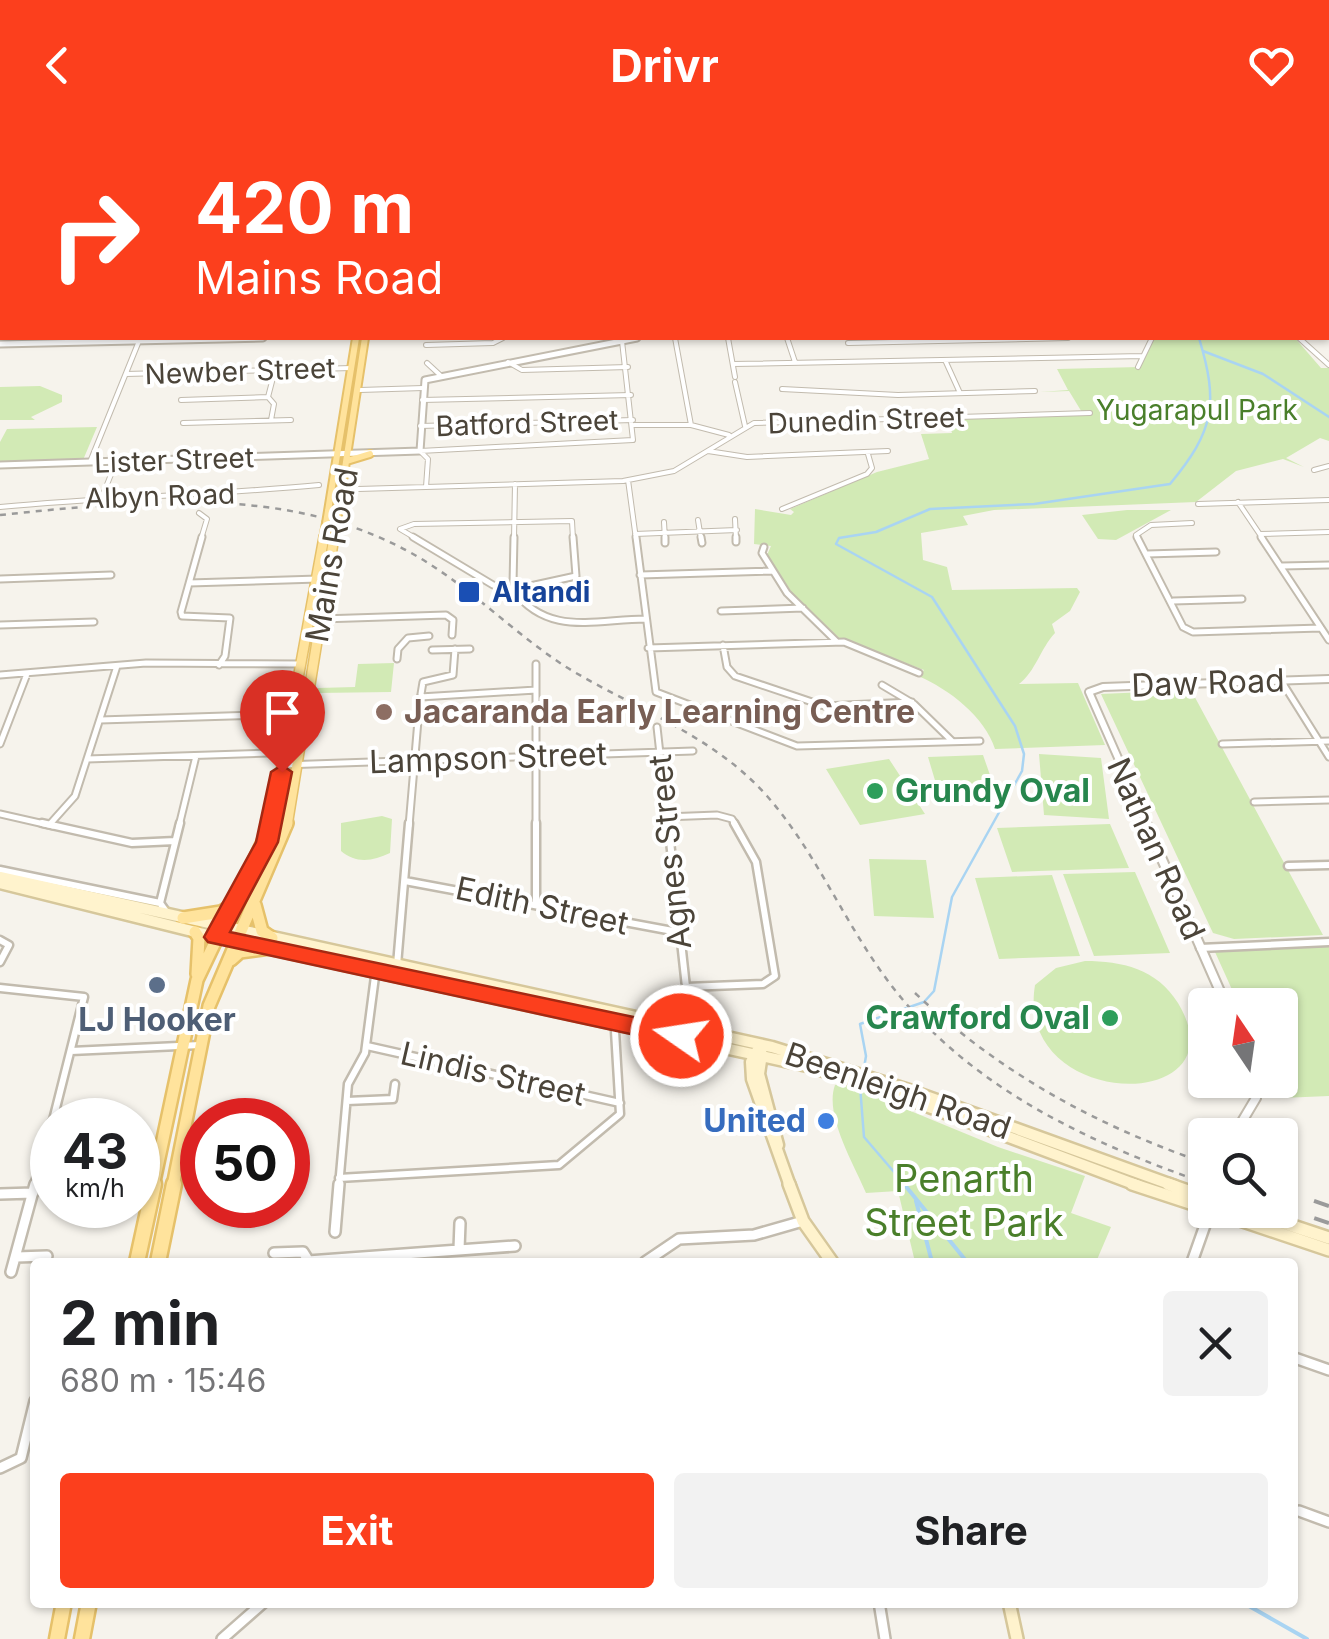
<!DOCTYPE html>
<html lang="en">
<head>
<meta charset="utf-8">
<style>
	:root { --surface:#fff; --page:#f2f2f2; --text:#202124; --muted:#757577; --accent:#fc3f1d }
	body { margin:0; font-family:Inter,sans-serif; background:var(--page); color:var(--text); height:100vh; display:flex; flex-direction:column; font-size:38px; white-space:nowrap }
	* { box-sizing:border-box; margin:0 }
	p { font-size:32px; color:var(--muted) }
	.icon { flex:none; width:55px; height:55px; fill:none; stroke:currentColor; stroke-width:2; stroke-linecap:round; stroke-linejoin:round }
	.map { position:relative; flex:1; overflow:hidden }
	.drawer { position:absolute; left:30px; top:1128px; width:1268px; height:350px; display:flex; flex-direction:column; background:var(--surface); border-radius:10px; box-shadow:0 2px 8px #0004 }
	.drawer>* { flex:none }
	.top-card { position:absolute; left:0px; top:0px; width:1330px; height:210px; box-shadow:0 2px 8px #0004; background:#fc3f1d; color:#fff; overflow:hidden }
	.needle { width:65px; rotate:347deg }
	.fabs { position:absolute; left:1188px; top:858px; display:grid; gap:20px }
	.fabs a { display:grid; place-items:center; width:110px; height:110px; border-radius:10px; background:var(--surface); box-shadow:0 2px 8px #0004; font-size:50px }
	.speed { position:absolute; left:30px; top:968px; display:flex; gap:20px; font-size:50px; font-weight:700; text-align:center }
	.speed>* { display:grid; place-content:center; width:130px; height:130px; border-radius:50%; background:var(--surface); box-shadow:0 2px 8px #0004; line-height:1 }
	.speed small { font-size:25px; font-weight:400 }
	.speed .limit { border:15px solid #d22; background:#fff; color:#111 }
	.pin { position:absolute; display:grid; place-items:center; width:85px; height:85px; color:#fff; margin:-102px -42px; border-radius:50% 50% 50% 0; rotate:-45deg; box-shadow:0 0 10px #0007 }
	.pin .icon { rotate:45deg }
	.me { position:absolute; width:110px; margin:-55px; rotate:283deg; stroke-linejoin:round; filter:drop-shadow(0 0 8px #0008) }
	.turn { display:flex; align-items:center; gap:35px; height:210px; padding:0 30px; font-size:45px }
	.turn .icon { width:130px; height:130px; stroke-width:2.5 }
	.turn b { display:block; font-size:70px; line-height:85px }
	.round { display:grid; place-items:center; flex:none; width:105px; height:105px; border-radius:10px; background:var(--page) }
	.summary { display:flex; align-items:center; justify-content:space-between; height:170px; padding:0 30px }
	h1 { font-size:60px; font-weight:700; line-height:75px }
	.action { display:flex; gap:20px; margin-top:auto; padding:20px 30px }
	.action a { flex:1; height:115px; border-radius:10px; background:var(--accent); color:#fff; font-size:40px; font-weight:700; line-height:115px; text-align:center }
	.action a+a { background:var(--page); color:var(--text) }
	header { display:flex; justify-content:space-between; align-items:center; height:130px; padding:0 30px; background:var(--accent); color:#fff; font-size:45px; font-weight:700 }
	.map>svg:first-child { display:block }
	.green { fill:#d2eab5 }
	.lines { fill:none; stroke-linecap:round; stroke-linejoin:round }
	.stream-far1 { stroke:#a9d4f2; stroke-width:2.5 }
	.stream { stroke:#a9d4f2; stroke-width:4 }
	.minor-far3-casing { stroke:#c2bbae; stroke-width:6 }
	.minor-far2-casing { stroke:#c2bbae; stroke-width:9 }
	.minor-far1-casing { stroke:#c2bbae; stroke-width:11 }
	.minor-casing { stroke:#c2bbae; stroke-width:14 }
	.tertiary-far3-casing { stroke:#c2bbae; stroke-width:6 }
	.tertiary-far2-casing { stroke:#c2bbae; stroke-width:9 }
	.tertiary-far1-casing { stroke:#c2bbae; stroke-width:10 }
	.tertiary-casing { stroke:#c2bbae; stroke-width:12 }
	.secondary-far1-casing { stroke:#d6c79b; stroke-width:15 }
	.secondary-casing { stroke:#d6c79b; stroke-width:16 }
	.primary-far3-casing { stroke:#e6c16a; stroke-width:10 }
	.primary-far2-casing { stroke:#e6c16a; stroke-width:12 }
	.primary-far1-casing { stroke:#e6c16a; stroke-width:16 }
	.primary-casing { stroke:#e6c16a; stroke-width:19 }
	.minor-far3 { stroke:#fff; stroke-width:4 }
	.minor-far2 { stroke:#fff; stroke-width:5 }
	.minor-far1 { stroke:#fff; stroke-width:6 }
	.minor { stroke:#fff; stroke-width:9 }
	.tertiary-far3 { stroke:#fff; stroke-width:4 }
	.tertiary-far2 { stroke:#fff; stroke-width:5 }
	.tertiary-far1 { stroke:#fff; stroke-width:6 }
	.tertiary { stroke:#fff; stroke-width:8 }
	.secondary-far1 { stroke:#fff3cd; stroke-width:10 }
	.secondary { stroke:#fff3cd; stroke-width:11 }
	.primary-far3 { stroke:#ffe39c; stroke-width:6 }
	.primary-far2 { stroke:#ffe39c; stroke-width:9 }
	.primary-far1 { stroke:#ffe39c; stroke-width:11 }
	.primary { stroke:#ffe39c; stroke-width:14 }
	.rail-far1 { stroke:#9a9a9a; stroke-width:2.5; stroke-dasharray:6 6; stroke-linecap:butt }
	.rail { stroke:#9a9a9a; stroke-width:4; stroke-dasharray:18 18; stroke-linecap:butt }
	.primary-bridge-casing { stroke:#e6c16a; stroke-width:10; stroke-linecap:butt }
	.primary-bridge { stroke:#ffe39c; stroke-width:6 }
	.route { fill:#fc3f1d; stroke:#a42913; stroke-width:2.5 }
	.transit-dot { fill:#1a4fb4; stroke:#fff; stroke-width:4 }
	.education-dot { fill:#8d6e63; stroke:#fff; stroke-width:4 }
	.leisure-dot { fill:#2e9e5b; stroke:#fff; stroke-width:4 }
	.service-dot { fill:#5c6f8a; stroke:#fff; stroke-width:4 }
	.shop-dot { fill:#3f7fe0; stroke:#fff; stroke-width:4 }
	.labels { text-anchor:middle; stroke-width:8; stroke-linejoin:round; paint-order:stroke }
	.far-street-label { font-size:28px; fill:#4b4439; stroke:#fff }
	.far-park-label { font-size:28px; fill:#4a7f2a; stroke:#fff }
	.far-transit-label { font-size:28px; font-weight:bold; fill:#164399; stroke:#fff; text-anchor:start }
	.street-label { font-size:32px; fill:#4b4439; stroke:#fff }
	.education-label { font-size:32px; font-weight:bold; fill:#785e54; stroke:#fff; text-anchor:start }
	.leisure-label { font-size:32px; font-weight:bold; fill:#27864d; stroke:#fff; text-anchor:start }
	.service-label { font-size:32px; font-weight:bold; fill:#4e5e75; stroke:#fff }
	.shop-label { font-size:32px; font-weight:bold; fill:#366cbe; stroke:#fff; text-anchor:end }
	.near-park-label { font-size:38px; fill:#4a7f2a; stroke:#fff }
</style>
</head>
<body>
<header><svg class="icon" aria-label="back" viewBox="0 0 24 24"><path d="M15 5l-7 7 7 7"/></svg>Drivr<svg class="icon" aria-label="heart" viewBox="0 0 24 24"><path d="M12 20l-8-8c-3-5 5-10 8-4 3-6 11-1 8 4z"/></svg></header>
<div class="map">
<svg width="1329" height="1509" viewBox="0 0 1329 1509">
	<rect width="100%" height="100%" fill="#f6f3ec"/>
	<path class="green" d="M 1154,208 L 1295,208 L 1321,238 L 1329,238 L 1329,311 L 1320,308 L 1286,328 L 1304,337 L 1283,329 L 1236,341 L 1196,372 L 994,380 L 963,386 L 968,395 L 921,403 L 923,430 L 947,437 L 952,460 L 1077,458 L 1080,462 L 1070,481 L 1052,494 L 1055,503 C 1040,519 1036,541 1019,554 L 1078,553 L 1105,615 L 995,619 C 985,587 949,559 918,546 L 924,540 L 839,508 L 792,463 L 767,425 L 771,416 L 754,414 L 755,379 L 791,385 L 794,382 L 790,379 L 877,342 L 929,329 L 921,304 L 952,303 L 948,289 L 1083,284 L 1069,261 L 1040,262 L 1068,260 L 1057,239 L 1140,237 Z
		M 0,257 L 40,256 L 62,265 L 62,272 L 31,287 L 35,290 L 0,290 Z
		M 97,297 L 83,330 L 0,332 L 0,312 L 7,299 Z
		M 1127,380 L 1171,380 L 1116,410 L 1098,409 L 1082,385 Z
		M 394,533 L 391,562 L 317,563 L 318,558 L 355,557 L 358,534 Z
		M 1191,560 L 1323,805 L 1234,809 L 1213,803 L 1101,564 Z
		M 1039,624 L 1101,628 L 1109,689 L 1044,685 Z
		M 983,625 L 997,665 L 940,667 L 928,627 Z
		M 889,629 L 925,684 L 860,695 L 826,639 Z
		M 382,686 L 392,689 L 390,723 C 373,731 356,734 341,721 L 341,693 Z
		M 1110,694 L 1129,738 L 1012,742 L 997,698 Z
		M 869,729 L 926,730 L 934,788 L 874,786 Z
		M 1135,742 L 1170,823 L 1094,826 L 1063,744 Z
		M 1052,745 L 1080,826 L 999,829 L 975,748 Z
		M 1329,816 L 1329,966 L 1281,968 L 1273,950 L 1280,950 L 1280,875 L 1239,875 L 1215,822 Z
		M 1085,831 C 1122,831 1157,839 1178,873 C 1245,984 1014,983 1035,855 L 1056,838 Z
		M 845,954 L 998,1017 L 1085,1046 L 1071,1083 L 1111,1097 L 1096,1132 L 915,1132 L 898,1061 L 866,1063 C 854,1034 824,985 835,955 Z"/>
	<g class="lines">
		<path class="stream-far1" d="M 898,0 L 905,2
			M 1203,221 L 1263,244 L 1329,287
			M 863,944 L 866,926 L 860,894 L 924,872 L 934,861 L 952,767 L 1022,641 L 1024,624 L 1015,596 L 932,467 L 836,414 L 839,408 L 876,402 L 930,379 L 1034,374 L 1170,354 C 1214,301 1219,274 1199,208
			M 860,956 L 864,1007 L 906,1056"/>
		<path class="stream" d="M 904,1054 L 967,1132
			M 916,1071 L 932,1132
			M 1242,1472 L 1307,1509"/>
		<g class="minor-far3-casing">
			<path id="minor-far3" d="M 608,0 L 627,0
				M 673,0 L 681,2
				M 516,2 L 549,2
				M 0,89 L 0,93
				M 675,208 L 691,295
				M 728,208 L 735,247
				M 787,208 L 795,232
				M 1299,208 L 1329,235
				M 848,213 L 1068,208
				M 426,215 L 493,213 L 503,208
				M 945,230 L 960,263
				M 508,232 L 522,240 L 628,237
				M 427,233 L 440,245
				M 733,234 L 1143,226
				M 1138,237 L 1152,208
				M 126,244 L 352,238
				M 735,252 L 745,296
				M 782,259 L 898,265 L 1035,261
				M 360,260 L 423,258
				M 181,270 L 268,267
				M 422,270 L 631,265
				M 271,290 L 274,274 L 268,267 L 275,240
				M 183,293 L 291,290
				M 634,295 L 691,295 L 729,305
				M 420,296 L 633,290
				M 708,321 L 747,327 L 888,321
				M 90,332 L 139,211
				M 1314,340 L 1329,336
				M 628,350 L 636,409
				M 426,357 L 428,329 L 420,321 L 633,310 L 622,211
				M 358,359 L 623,351 L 674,341 L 754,293 L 1090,283
				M 102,367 L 116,332
				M 1238,372 L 1263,409
				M 1198,374 L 1329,370
				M 0,377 C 106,367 213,365 319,355
				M 782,379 L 867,344 L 872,338 L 868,324
				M 199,383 L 207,389 L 201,409
				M 735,389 L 736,409
				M 698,390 L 701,409
				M 664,392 L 665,409
				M 635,404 L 737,400
				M 1260,404 L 1329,402
				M 417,409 L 400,399 L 414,394 L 572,391 L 573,409
				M 514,409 L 515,354
				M 1138,409 L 1136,405 L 1151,395 L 1192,393"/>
		</g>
		<g class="minor-far2-casing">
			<path id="minor-far2" d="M 202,407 L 181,482 L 182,486 L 230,488 L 225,526 L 219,535
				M 413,407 L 493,455 L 511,459
				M 636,407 L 656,562 L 797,616 L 980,611
				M 665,407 L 665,413
				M 701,407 L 702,413
				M 736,407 L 736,412
				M 1137,407 L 1183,497 L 1193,502 L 1321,498
				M 1261,407 L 1329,510
				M 764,417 L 762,423 L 787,463 L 836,511
				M 1147,424 L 1216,422
				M 1282,436 L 1329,435
				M 640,445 L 773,441
				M 0,449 L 111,445
				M 189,453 L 318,449
				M 513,454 L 514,407
				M 521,458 L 576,446 L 573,407
				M 513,460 C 548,506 592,490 645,489
				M 1173,471 L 1242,469
				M 721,481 L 803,478
				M 321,489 L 446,485 L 453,490 L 452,505
				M 0,495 L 94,492
				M 723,515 L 727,537 L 735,546 L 824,576 L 912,572
				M 648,518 L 844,512 L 919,543
				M 432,520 L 470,519
				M 397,529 L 398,519 L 408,508 L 429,506
				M 536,534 L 536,696
				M 0,545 L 146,533 L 301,534
				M 1282,552 L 1329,627
				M 882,555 L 914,574 L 952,611
				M 421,564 L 423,552 L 453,545 L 455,519
				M 100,590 L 292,584
				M 657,597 L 668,696
				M 0,614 L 27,544
				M 1222,614 L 1329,611
				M 87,629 L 299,622
				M 283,635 L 693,621
				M 1254,672 L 1329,670
				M 0,684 L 53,696
				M 665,687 L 717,685 L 732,689 L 736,696
				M 50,694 L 75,666 L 117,536
				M 179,696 L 196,626
				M 409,696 L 420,567 L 536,560"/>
		</g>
		<g class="minor-far1-casing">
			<path id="minor-far1" d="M 42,693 L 132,713 L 175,711
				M 536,693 L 536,775
				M 668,693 L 686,857 L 684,900
				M 1288,736 L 1329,735
				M 0,740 L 160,773
				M 405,751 L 678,802
				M 167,783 L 160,773 L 180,693
				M 0,810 L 9,815 L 0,832
				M 1200,818 L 1329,812
				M 397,835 L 409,693
				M 686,857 L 763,854 L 775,846 L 756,732 L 734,693
				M 0,858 L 84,867 L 53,990
				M 367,916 L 620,973
				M 71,921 L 200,915
				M 347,971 L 393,969 L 395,954
				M 339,1048 L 559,1035 L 620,984 L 615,901 L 620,892
				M 34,1056 L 52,991
				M 339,1056 L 348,954 L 365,923 L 377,831"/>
		</g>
		<g class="minor-casing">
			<path id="minor" d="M 0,1064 L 33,1063
				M 335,1102 L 339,1054
				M 459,1119 L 460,1093
				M 274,1123 L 303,1122 L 308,1130
				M 16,1127 L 47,1126
				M 308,1131 L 515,1116
				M 645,1132 L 679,1109 L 754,1105 L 803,1091
				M 1192,1132 L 1210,1081
				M 11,1142 L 35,1054
				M 1292,1227 L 1329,1240
				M 0,1338 L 21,1328 L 35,1271
				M 1299,1381 L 1329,1392
				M 879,1472 L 885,1509
				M 222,1509 L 264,1472"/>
		</g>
		<g class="tertiary-far3-casing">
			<path id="tertiary-far3" d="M 1294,2 L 1307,0"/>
		</g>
		<g class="tertiary-far2-casing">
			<path id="tertiary-far2" d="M 0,214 L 263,208
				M 0,335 L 420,321 L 425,250 L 637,208"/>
		</g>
		<g class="tertiary-far1-casing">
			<path id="tertiary-far1" d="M 1148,696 L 1089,562 L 1103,557 L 1329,549"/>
		</g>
		<g class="tertiary-casing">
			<path id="tertiary" d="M 1146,693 L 1226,875
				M 1234,1005 L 1256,968 L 1258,950"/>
		</g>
		<g class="secondary-far1-casing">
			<path id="secondary-far1" d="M 0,747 L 772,917 L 912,961 L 1175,1056
				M 0,753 L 216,807 L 807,936 L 873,956 L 1139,1056
				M 757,921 L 751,932 L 752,949 L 790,1056
				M 762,924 L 759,944 L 778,1015"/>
		</g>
		<g class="secondary-casing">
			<path id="secondary" d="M 789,1054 L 803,1091 L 832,1132
				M 1132,1054 L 1205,1078
				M 1168,1054 L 1205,1067
				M 1210,1080 L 1329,1120
				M 1245,1080 L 1329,1108
				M 1009,1472 L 1017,1509"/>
		</g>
		<g class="primary-far3-casing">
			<path id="primary-far3" d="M 347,331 L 370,324
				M 328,381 L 356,208
				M 338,384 L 365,208
				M 323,409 L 326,393
				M 334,409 L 336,396"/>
		</g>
		<g class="primary-far2-casing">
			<path id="primary-far2" d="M 271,696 L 324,407
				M 287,696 L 334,407"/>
		</g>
		<g class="primary-far1-casing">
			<path id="primary-far1" d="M 255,775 L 262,801 L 272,808
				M 183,788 L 221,782 L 234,774
				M 195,802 L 199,808 L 197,844
				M 231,830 L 240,822 L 270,818
				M 153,1056 L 197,850 L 272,693
				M 173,1056 L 209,876 L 287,693"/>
		</g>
		<g class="primary-casing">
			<path id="primary" d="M 137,1132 L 154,1054
				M 158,1132 L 174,1054
				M 57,1509 L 64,1472
				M 82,1509 L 89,1472"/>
		</g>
		<use href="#minor-far3" class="minor-far3"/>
		<use href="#minor-far2" class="minor-far2"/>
		<use href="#minor-far1" class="minor-far1"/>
		<use href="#minor" class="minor"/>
		<use href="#tertiary-far3" class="tertiary-far3"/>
		<use href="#tertiary-far2" class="tertiary-far2"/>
		<use href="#tertiary-far1" class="tertiary-far1"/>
		<use href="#tertiary" class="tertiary"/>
		<use href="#secondary-far1" class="secondary-far1"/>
		<use href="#secondary" class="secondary"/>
		<use href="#primary-far3" class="primary-far3"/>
		<use href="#primary-far2" class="primary-far2"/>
		<use href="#primary-far1" class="primary-far1"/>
		<use href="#primary" class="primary"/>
		<path class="rail-far1" d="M 0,385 C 138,371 287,353 413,424 C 470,456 516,506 571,540 C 638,580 714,606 767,666 C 817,723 845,795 891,855 C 969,957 1087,1012 1205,1053
			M 915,863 C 1000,943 1095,995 1205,1033"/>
		<path class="rail" d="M 1280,1059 L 1329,1076
			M 1280,1077 L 1329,1093"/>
		<g class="primary-bridge-casing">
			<path id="primary-bridge" d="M 326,393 L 328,381
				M 336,396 L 338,384"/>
		</g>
		<use href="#primary-bridge" class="primary-bridge"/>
	</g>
	<path class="route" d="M 282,635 L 292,642 L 278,712 L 230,802 L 681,897 L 690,900 L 694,906 L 690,912 L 681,915 L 208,812 L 204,807 L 256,712 L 271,642 Z"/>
	<rect class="transit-dot" x="457" y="450" width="24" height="24" rx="5"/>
	<circle class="education-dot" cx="384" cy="582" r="10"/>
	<g class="leisure-dot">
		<circle cx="875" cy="661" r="10"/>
		<circle cx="1110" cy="888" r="10"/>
	</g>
	<circle class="service-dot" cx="157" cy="855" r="10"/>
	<circle class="shop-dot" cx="826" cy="991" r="10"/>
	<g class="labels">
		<g class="far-street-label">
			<text transform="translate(240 241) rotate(-2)" y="10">Newber Street</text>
			<text transform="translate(866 290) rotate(-2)" y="10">Dunedin Street</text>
			<text transform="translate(527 293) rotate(-2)" y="10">Batford Street</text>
			<text transform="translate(174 330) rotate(-2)" y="10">Lister Street</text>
			<text transform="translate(160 366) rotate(-2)" y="10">Albyn Road</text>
		</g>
		<g class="far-park-label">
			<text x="1197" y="290">Yugarapul Park</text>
		</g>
		<g class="far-transit-label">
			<text x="492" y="472">Altandi</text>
		</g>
		<g class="street-label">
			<text transform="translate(332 425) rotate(-80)" y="11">Mains Road</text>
			<text transform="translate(1208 553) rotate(-2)" y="11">Daw Road</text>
			<text transform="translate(488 628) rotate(-2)" y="11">Lampson Street</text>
			<text transform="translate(1156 719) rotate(66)" y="11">Nathan Road</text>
			<text transform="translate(670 722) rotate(-96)" y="11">Agnes Street</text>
			<text transform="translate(542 776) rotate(12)" y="11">Edith Street</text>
			<text transform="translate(493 944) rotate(13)" y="11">Lindis Street</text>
			<text transform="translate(898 961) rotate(19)" y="11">Beenleigh Road</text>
		</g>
		<g class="education-label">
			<text x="404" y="593">Jacaranda Early Learning Centre</text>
		</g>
		<g class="leisure-label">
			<text x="895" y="672">Grundy Oval</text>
			<text x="1090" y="899" text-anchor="end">Crawford Oval</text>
		</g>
		<g class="service-label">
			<text x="157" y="901">LJ Hooker</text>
		</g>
		<g class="shop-label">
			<text x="806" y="1002">United</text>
		</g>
		<g class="near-park-label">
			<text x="964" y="1062">Penarth<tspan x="964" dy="44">Street Park</tspan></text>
		</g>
	</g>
</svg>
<div class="fabs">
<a><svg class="needle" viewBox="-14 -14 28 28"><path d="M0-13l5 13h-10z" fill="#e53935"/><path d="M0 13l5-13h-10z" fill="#757577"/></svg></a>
<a><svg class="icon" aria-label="search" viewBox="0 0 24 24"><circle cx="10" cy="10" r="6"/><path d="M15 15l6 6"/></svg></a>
</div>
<div class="speed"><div>43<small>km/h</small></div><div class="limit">50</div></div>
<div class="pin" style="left:282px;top:642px;background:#d93025"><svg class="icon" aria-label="arrive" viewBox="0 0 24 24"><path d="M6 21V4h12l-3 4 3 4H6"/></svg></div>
<svg class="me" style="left:681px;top:906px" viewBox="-20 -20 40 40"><circle r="17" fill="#fc3f1d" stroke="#fff" stroke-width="3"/><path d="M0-11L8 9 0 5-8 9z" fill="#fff"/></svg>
<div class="top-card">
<div class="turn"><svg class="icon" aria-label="right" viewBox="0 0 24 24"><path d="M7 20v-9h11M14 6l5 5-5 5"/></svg><div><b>420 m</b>Mains Road</div></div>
</div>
<section class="drawer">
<div class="summary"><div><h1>2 min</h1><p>680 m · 15:46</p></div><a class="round"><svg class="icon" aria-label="close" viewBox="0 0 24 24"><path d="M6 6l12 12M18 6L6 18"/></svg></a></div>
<div class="action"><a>Exit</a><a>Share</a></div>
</section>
</div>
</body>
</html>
